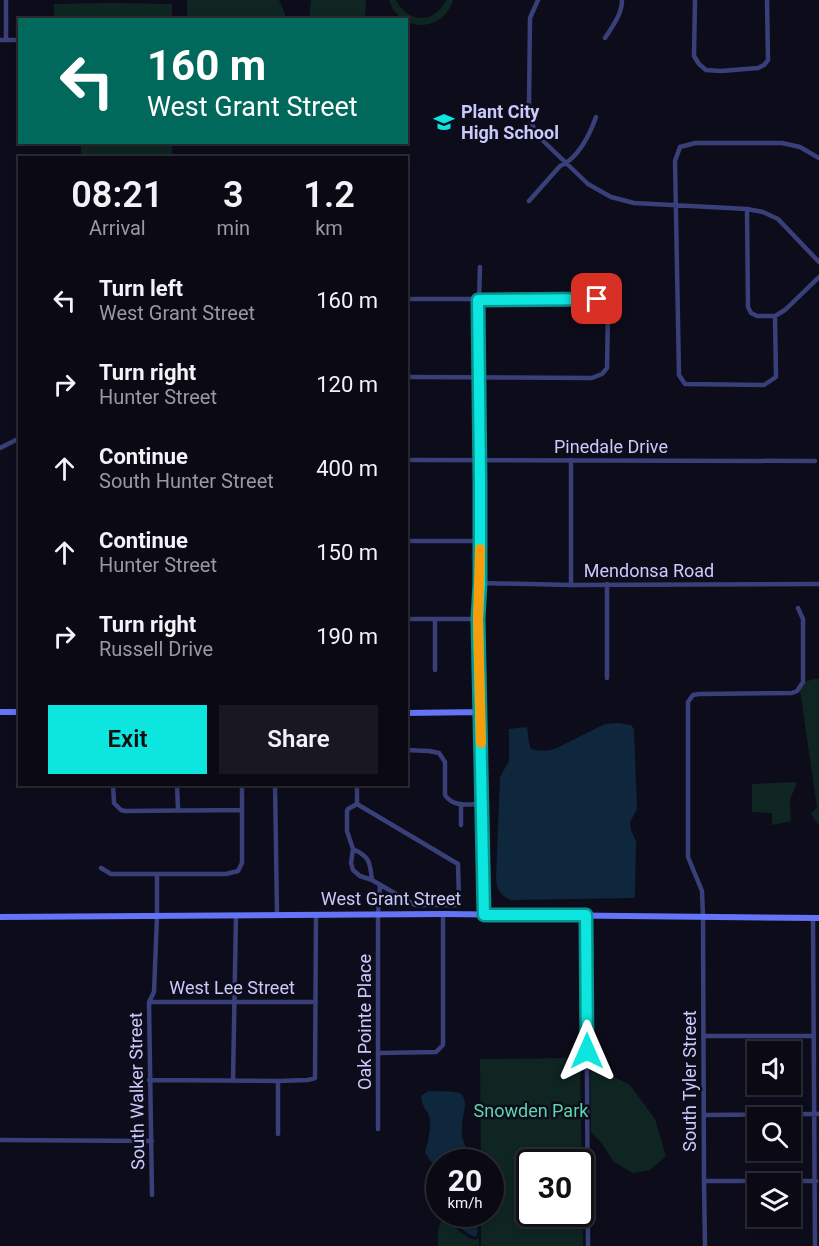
<!DOCTYPE html>
<html lang="en">
<head>
<meta charset="utf-8">
<style>
	:root { --surface:#0a0914; --page:#181722; --text:#f1f3f6; --muted:#999aa0; --line:#2a2a34; --accent:#0de5df }
	body { margin:0; font-family:Roboto,sans-serif; background:var(--page); color:var(--text); height:100vh; display:flex; flex-direction:column; font-size:22px; white-space:nowrap }
	* { box-sizing:border-box; margin:0 }
	p { font-size:20px; color:var(--muted) }
	.icon { flex:none; width:33px; height:33px; fill:none; stroke:currentColor; stroke-width:2; stroke-linecap:round; stroke-linejoin:round }
	.map { position:relative; flex:1; overflow:hidden }
	.details { position:absolute; left:18px; top:156px; width:390px; height:630px; display:flex; flex-direction:column; background:var(--surface); border-radius:0px; box-shadow:0 3px 9px #0003,0 0 0 2px var(--line) }
	.details>* { flex:none }
	.banner { position:absolute; left:18px; top:18px; width:390px; height:126px; border-radius:0px; box-shadow:0 3px 9px #0003,0 0 0 2px var(--line); background:#00695c; color:#fff; overflow:hidden }
	.fabs { position:absolute; left:747px; top:1041px; display:grid; gap:12px }
	.fabs a { display:grid; place-items:center; width:54px; height:54px; border-radius:0px; background:var(--surface); box-shadow:0 3px 9px #0003,0 0 0 2px var(--line); font-size:30px }
	.speed { position:absolute; left:426px; top:1149px; display:flex; gap:12px; font-size:30px; font-weight:700; text-align:center }
	.speed>* { display:grid; place-content:center; width:78px; height:78px; border-radius:50%; background:var(--surface); box-shadow:0 3px 9px #0003,0 0 0 2px var(--line); line-height:1 }
	.speed small { font-size:15px; font-weight:400 }
	.speed .limit { border:3px solid #111; border-radius:9px; background:#fff; color:#111 }
	.pin { position:absolute; display:grid; place-items:center; width:51px; height:51px; color:#fff; margin:-26px; border-radius:12px; box-shadow:0 3px 9px #0006 }
	.me { position:absolute; width:66px; margin:-33px; rotate:0deg; stroke-linejoin:round; filter:drop-shadow(0 0 4px #0008) }
	.turn { display:flex; align-items:center; gap:21px; height:126px; padding:0 30px; font-size:27px }
	.turn .icon { width:78px; height:78px; stroke-width:2.5 }
	.turn b { display:block; font-size:42px; line-height:51px }
	.eta { display:flex; justify-content:space-evenly; align-items:center; height:102px; text-align:center }
	.eta b { font-size:36px; font-weight:600; line-height:42px }
	.action { display:flex; gap:12px; margin-top:auto; padding:12px 30px }
	.action a { flex:1; height:69px; border-radius:0px; background:var(--accent); color:#111; font-size:24px; font-weight:600; line-height:69px; text-align:center }
	.action a+a { background:var(--page); color:var(--text) }
	ul { padding:0; list-style:none }
	li { display:flex; align-items:center; gap:18px; height:84px; padding:0 30px }
	li div { flex:1 }
	li b { display:block; font-size:22px }
	li em { font-style:normal }
	.map>svg:first-child { display:block }
	.green { fill:#0f2521; fill-rule:evenodd }
	.water { fill:#0e273d }
	.lines { fill:none; stroke-linecap:round; stroke-linejoin:round }
	.street { stroke:#393f78; stroke-width:4.5 }
	.secondary { stroke:#6574f7; stroke-width:6 }
	.route-casing { stroke:#089591; stroke-width:15 }
	.route { stroke:#0de5df; stroke-width:10 }
	.slow { stroke:#f59e0b; stroke-width:10 }
	.labels { text-anchor:middle; stroke-width:5; stroke-linejoin:round; paint-order:stroke }
	.poi-label { font-size:18px; font-weight:bold; fill:#c9cafc; stroke:#0d0c1b; text-anchor:start }
	.street-label { font-size:18px; fill:#c9cafc; stroke:#0d0c1b }
	.park-label { font-size:18px; fill:#5bd7a8; stroke:#0d0c1b }
</style>
</head>
<body>
<div class="map">
<svg width="819" height="1246" viewBox="0 0 819 1246">
	<rect width="100%" height="100%" fill="#0d0c1b"/>
	<path class="green" d="M 187,0 L 279,0 L 287,19 L 187,19 Z
		M 311,0 L 366,0 L 365,19 L 309,19 Z
		M 389,0 L 396,0 C 408,23 434,25 446,0 L 453,0 C 447,21 426,30 407,22 L 406,20 L 402,19 L 393,10 Z
		M 111,3 L 172,4 L 172,19 L 54,19 L 54,4 Z
		M 81,143 L 172,143 L 172,157 L 123,158 C 114,155 92,158 81,158 Z
		M 819,678 L 819,826 L 811,814 L 817,807 L 799,683 Z
		M 797,782 L 790,800 L 791,821 L 772,825 L 772,813 L 752,812 L 752,784 Z
		M 580,1058 L 583,1246 L 481,1246 L 481,1214 L 490,1214 L 490,1162 L 481,1162 L 480,1059 ZM 580,1162 L 580,1214 L 530,1214 L 530,1162 Z
		M 590,1068 L 599,1069 L 630,1085 L 655,1119 L 666,1156 L 650,1170 L 633,1173 L 614,1162 L 600,1141 L 591,1132 Z
		M 442,1218 L 469,1238 L 476,1240 L 479,1237 L 479,1246 L 438,1246 L 438,1230 Z"/>
	<path class="water" d="M 618,723 L 631,725 L 634,729 L 637,809 L 630,822 L 631,830 L 636,841 L 635,895 L 634,898 L 510,900 C 501,895 497,890 496,879 L 500,777 L 509,761 L 509,729 L 527,727 L 529,743 L 531,749 C 540,751 548,752 557,748 L 605,724 Z
		M 428,1091 C 436,1092 455,1090 461,1094 C 469,1100 462,1117 462,1126 C 462,1130 461,1136 463,1140 C 466,1149 470,1151 466,1162 L 440,1162 L 439,1164 L 431,1162 L 425,1152 C 428,1144 432,1124 429,1116 C 426,1107 422,1108 421,1096 Z
		M 439,1177 L 440,1177 L 439,1212 C 436,1209 430,1206 427,1202 C 421,1192 430,1180 439,1177 Z
		M 441,1214 L 471,1214 C 473,1223 481,1227 476,1237 L 470,1235 Z"/>
	<g class="lines">
		<path class="street" d="M 538,0 L 530,18 L 529,106 L 531,122 L 538,136 L 588,184 L 611,197 L 634,203 L 747,209 L 763,212 L 778,219 L 819,262
			M 695,0 L 694,56 L 699,64 L 706,70 L 721,71 L 758,68 L 764,65 L 768,60 L 767,0
			M 605,38 C 613,26 622,14 622,0
			M 0,40 L 20,40
			M 6,40 L 6,0
			M 529,201 L 560,166 C 578,159 590,134 596,117
			M 747,209 L 748,307 L 751,313 L 757,316 L 775,316 L 785,310 L 819,277
			M 480,267 L 479,300 L 480,583 L 571,585 L 819,584
			M 406,299 L 597,299 L 608,309 L 607,368 L 602,374 L 592,378 L 406,377
			M 775,316 L 776,377 L 764,385 L 685,384 L 679,375 L 675,161 L 680,147 L 695,143 L 782,143 L 800,147 L 819,158
			M 0,448 L 20,438
			M 406,460 L 815,461
			M 571,460 L 571,585
			M 406,541 L 480,541
			M 607,584 L 607,678
			M 406,619 L 479,619
			M 435,619 L 435,670
			M 406,750 L 429,751 L 439,753 L 445,762 L 445,795 C 454,808 468,804 482,804
			M 113,784 L 114,803 L 121,810 L 125,811 L 242,810
			M 177,784 L 178,810
			M 275,784 L 277,915
			M 357,804 L 458,864 L 459,900 L 457,905 L 415,905 L 372,880 L 360,876 L 353,870 L 351,863 L 353,849 L 347,831 L 347,811 L 348,809 L 357,804 L 357,784
			M 461,825 L 461,805
			M 353,849 C 370,857 370,862 372,880
			M 101,868 L 111,874 L 226,874 L 238,871 L 242,863 L 242,784
			M 586,915 L 588,1246
			M 813,918 L 815,1246
			M 149,1002 L 316,1002
			M 703,1036 L 814,1036
			M 379,1053 L 436,1052 L 443,1045 L 443,914
			M 149,1080 L 278,1081 L 308,1080 L 315,1078 L 316,915
			M 233,1081 L 236,915
			M 278,1081 L 278,1134
			M 704,1115 L 819,1114
			M 378,1129 L 378,914 L 380,885
			M 0,1140 L 152,1141
			M 704,1181 L 816,1181
			M 152,1195 L 149,1002 L 154,992 L 157,916 L 157,874
			M 705,1246 L 704,1181 L 703,917 L 702,891 L 688,857 L 688,702 L 693,695 L 699,694 L 792,693 L 797,691 L 803,682 L 803,619 L 798,608"/>
		<path class="secondary" d="M 480,583 L 479,619 L 484,915
			M 0,712 L 20,712
			M 406,713 L 480,712
			M 0,917 L 443,914 L 819,918"/>
	</g>
	<g class="lines">
		<g class="route-casing">
			<path id="route" d="M 587,1051 L 586,915 L 484,915 L 478,619 L 480,583 L 480,481 L 478,300 L 597,299"/>
		</g>
		<use href="#route" class="route"/>
		<path class="slow" d="M 480,549 L 478,619 L 481,743"/>
	</g>
	<defs>
		<g id="school-bare" transform="scale(1.62)"><path d="M0-5L7-2L0 1L-7-2ZM-4 1L0 2.5L4 1V4Q0 6-4 4Z" fill="#0de5df" stroke="#0d0c1b" stroke-width="2.5" paint-order="stroke"/></g>
	</defs>
	<g fill-rule="evenodd">
		<use href="#school-bare" x="444" y="122"/>
	</g>
	<g class="labels">
		<g class="poi-label">
			<text x="461" y="118">Plant City<tspan x="461" dy="21">High School</tspan></text>
		</g>
		<g class="street-label">
			<text x="611" y="453">Pinedale Drive</text>
			<text x="649" y="577">Mendonsa Road</text>
			<text x="391" y="905">West Grant Street</text>
			<text x="232" y="994">West Lee Street</text>
			<text transform="translate(365 1022) rotate(-90)" y="6">Oak Pointe Place</text>
			<text transform="translate(690 1081) rotate(-90)" y="6">South Tyler Street</text>
			<text transform="translate(137 1091) rotate(-91)" y="6">South Walker Street</text>
		</g>
		<g class="park-label">
			<text x="531" y="1117">Snowden Park</text>
		</g>
	</g>
</svg>
<div class="fabs">
<a><svg class="icon" aria-label="sound" viewBox="0 0 24 24"><path d="M4 9h4l5-4v14l-5-4H4zM17 9q2 3 0 6"/></svg></a>
<a><svg class="icon" aria-label="search" viewBox="0 0 24 24"><circle cx="10" cy="10" r="6"/><path d="M15 15l6 6"/></svg></a>
<a><svg class="icon" aria-label="layers" viewBox="0 0 24 24"><path d="M12 4l9 5-9 5-9-5zM3 14l9 5 9-5"/></svg></a>
</div>
<div class="speed"><div>20<small>km/h</small></div><div class="limit">30</div></div>
<div class="pin" style="left:597px;top:299px;background:#d93025"><svg class="icon" aria-label="arrive" viewBox="0 0 24 24"><path d="M6 21V4h12l-3 4 3 4H6"/></svg></div>
<svg class="me" style="left:587px;top:1051px" viewBox="-20 -20 40 40"><path d="M0-17L14 15 0 8-14 15z" fill="#0de5df" stroke="#fff" stroke-width="4"/></svg>
<div class="banner">
<div class="turn"><svg class="icon" aria-label="left" viewBox="0 0 24 24"><path d="M17 20v-9H6M10 6l-5 5 5 5"/></svg><div><b>160 m</b>West Grant Street</div></div>
</div>
<section class="details">
<div class="eta">
<div><b>08:21</b><p>Arrival</p></div>
<div><b>3</b><p>min</p></div>
<div><b>1.2</b><p>km</p></div>
</div>
<ul>
<li><svg class="icon" aria-label="left" viewBox="0 0 24 24"><path d="M17 20v-9H6M10 6l-5 5 5 5"/></svg><div><b>Turn left</b><p>West Grant Street</p></div><em>160 m</em></li>
<li><svg class="icon" aria-label="right" viewBox="0 0 24 24"><path d="M7 20v-9h11M14 6l5 5-5 5"/></svg><div><b>Turn right</b><p>Hunter Street</p></div><em>120 m</em></li>
<li><svg class="icon" aria-label="ahead" viewBox="0 0 24 24"><path d="M12 20V5M6 11l6-6 6 6"/></svg><div><b>Continue</b><p>South Hunter Street</p></div><em>400 m</em></li>
<li><svg class="icon" aria-label="ahead" viewBox="0 0 24 24"><path d="M12 20V5M6 11l6-6 6 6"/></svg><div><b>Continue</b><p>Hunter Street</p></div><em>150 m</em></li>
<li><svg class="icon" aria-label="right" viewBox="0 0 24 24"><path d="M7 20v-9h11M14 6l5 5-5 5"/></svg><div><b>Turn right</b><p>Russell Drive</p></div><em>190 m</em></li>
</ul>
<div class="action"><a>Exit</a><a>Share</a></div>
</section>
</div>
</body>
</html>
